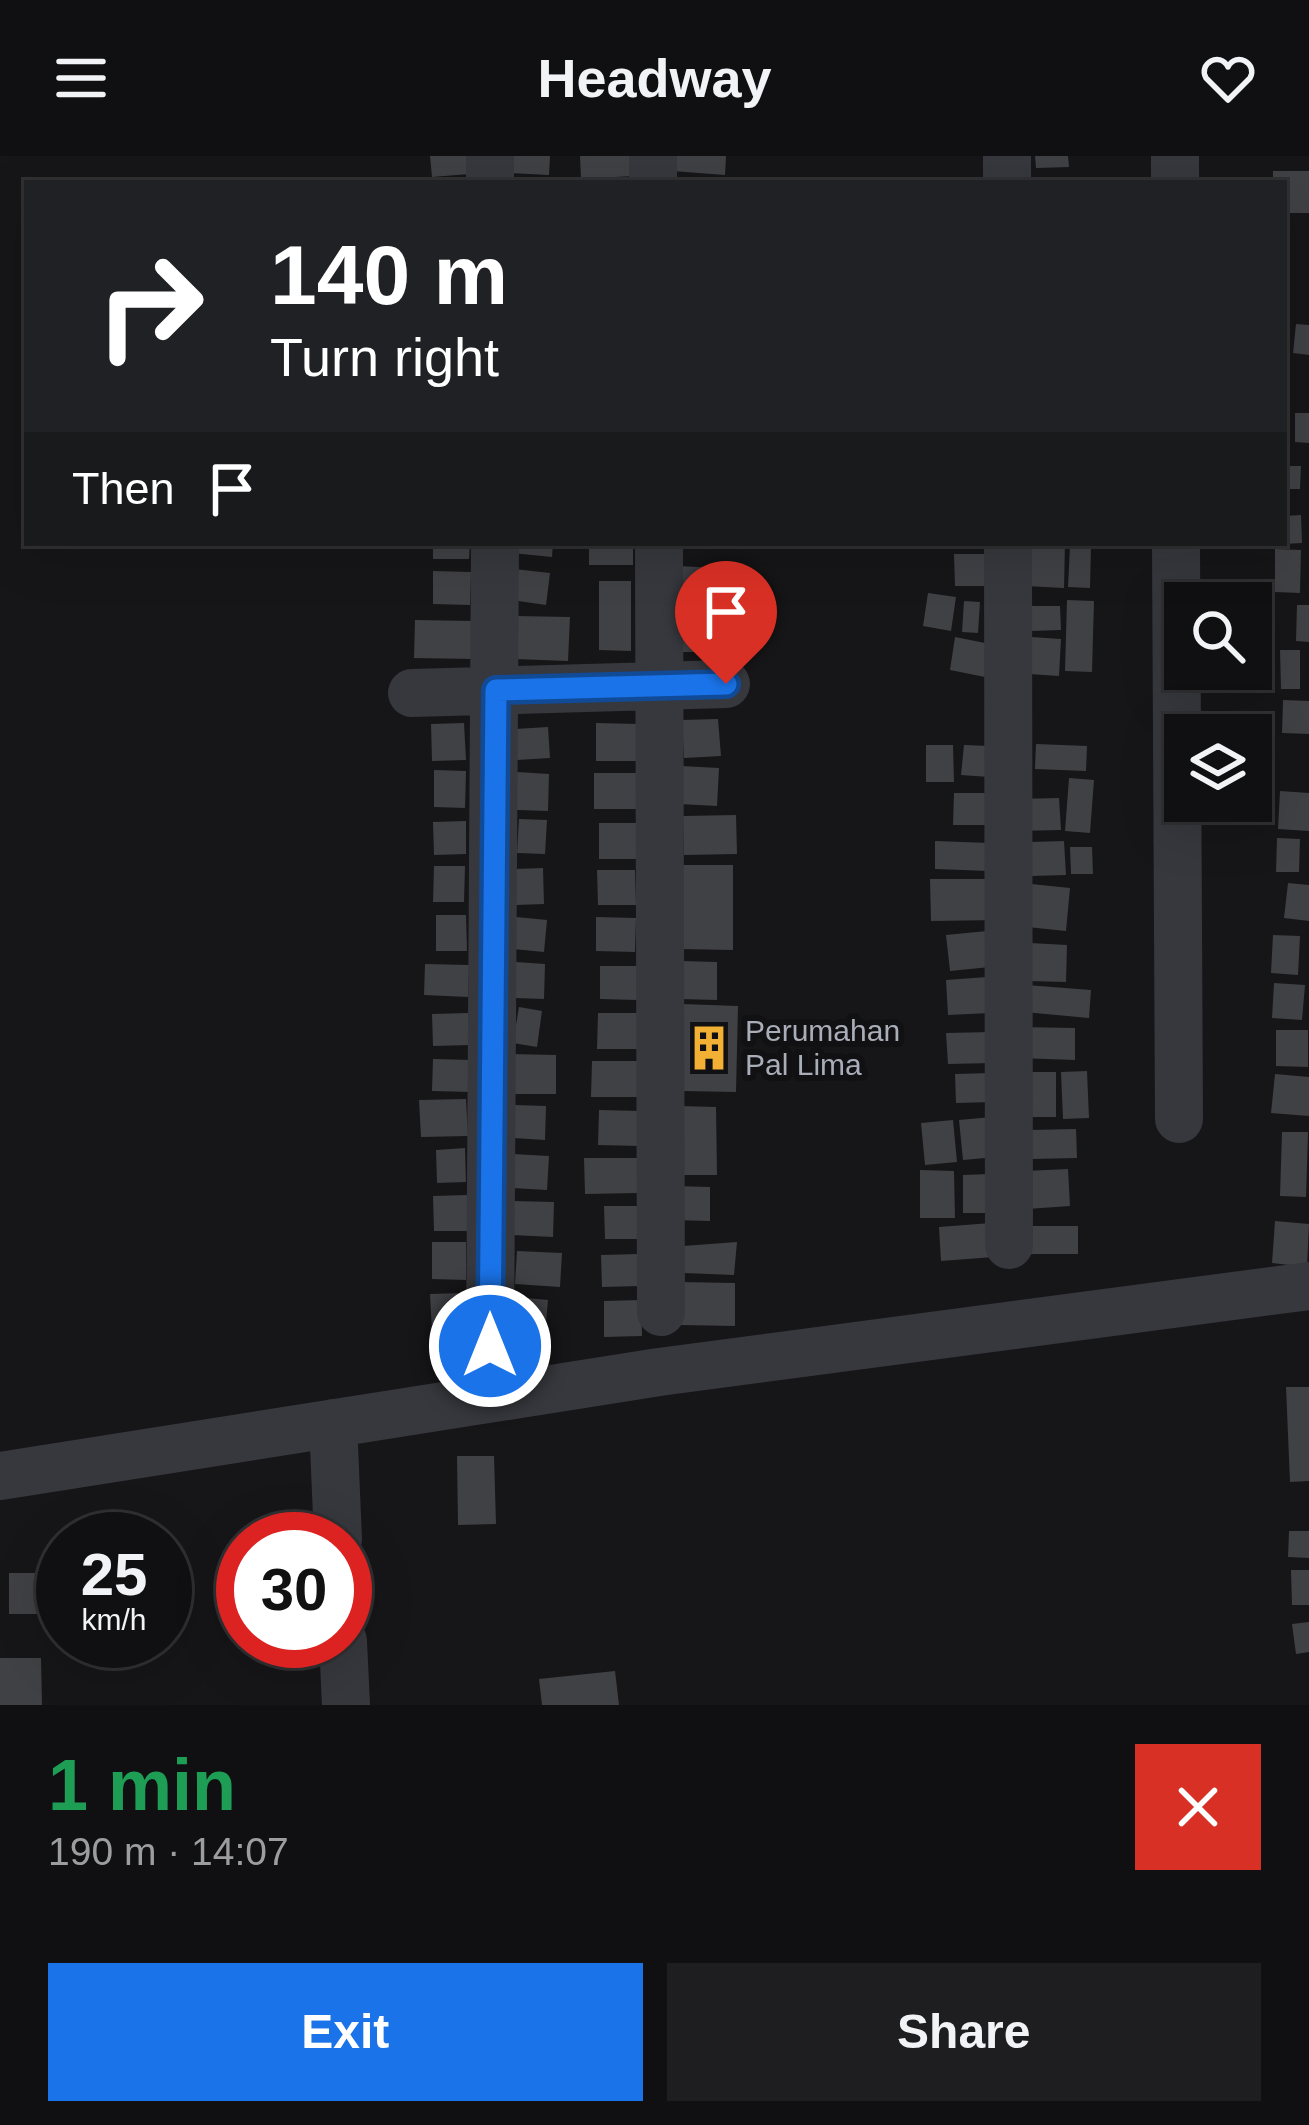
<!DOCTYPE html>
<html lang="en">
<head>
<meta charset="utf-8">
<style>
	:root { --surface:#101012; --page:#1e1e20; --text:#f1f3f6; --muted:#9c9d9f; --line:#303032; --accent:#1a73e8 }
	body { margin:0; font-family:Helvetica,sans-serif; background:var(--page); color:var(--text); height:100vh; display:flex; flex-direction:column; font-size:45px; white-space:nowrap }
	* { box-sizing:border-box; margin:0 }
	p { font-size:39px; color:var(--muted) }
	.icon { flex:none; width:66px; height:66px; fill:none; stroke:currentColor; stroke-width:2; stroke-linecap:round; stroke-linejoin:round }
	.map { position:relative; height:1549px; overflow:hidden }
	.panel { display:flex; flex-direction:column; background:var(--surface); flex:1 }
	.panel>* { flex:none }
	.hud { position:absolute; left:24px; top:24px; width:1263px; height:366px; border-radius:0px; box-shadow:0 12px 48px #0002,0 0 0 3px var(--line); background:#202124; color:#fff; overflow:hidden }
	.fabs { position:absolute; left:1164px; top:426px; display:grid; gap:24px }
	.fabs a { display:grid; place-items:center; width:108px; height:108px; border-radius:0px; background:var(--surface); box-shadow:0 12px 48px #0002,0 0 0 3px var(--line); font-size:60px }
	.speed { position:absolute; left:36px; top:1356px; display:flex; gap:24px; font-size:60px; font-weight:700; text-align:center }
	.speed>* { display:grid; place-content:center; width:156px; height:156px; border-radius:50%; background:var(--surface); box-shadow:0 12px 48px #0002,0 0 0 3px var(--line); line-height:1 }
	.speed small { font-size:30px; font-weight:400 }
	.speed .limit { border:18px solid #d22; background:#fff; color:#111 }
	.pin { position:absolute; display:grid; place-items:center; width:102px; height:102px; color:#fff; margin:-123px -51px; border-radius:50% 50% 50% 0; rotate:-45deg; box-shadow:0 0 12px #0007 }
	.pin .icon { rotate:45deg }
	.me { position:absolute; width:132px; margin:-66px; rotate:0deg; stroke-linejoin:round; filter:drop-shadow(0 0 9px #0008) }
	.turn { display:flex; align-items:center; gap:42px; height:252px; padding:0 48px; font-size:54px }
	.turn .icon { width:156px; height:156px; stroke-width:2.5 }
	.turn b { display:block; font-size:84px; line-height:102px }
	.then { display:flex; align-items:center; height:114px; padding:0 48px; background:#0003; gap:24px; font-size:45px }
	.round { display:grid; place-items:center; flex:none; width:126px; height:126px; border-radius:0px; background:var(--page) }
	.summary { display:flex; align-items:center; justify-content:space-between; height:204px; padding:0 48px }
	h1 { font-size:72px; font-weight:800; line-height:90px; color:#1e9e55 }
	.button { display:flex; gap:24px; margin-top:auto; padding:24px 48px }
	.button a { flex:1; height:138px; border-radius:0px; background:var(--accent); color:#fff; font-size:48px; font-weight:800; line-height:138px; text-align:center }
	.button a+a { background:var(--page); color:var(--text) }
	header { display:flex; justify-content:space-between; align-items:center; height:156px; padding:0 48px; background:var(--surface); font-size:54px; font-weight:800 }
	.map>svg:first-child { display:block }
	.building { fill:#404145 }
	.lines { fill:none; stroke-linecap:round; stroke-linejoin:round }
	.minor { stroke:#37383d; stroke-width:48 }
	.route-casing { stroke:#114b97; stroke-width:30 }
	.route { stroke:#1a73e8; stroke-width:21 }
	.labels { text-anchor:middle; stroke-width:12; stroke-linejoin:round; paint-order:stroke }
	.poi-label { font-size:30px; fill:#a8adb8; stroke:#111113; text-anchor:start }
</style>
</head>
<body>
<header><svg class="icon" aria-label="menu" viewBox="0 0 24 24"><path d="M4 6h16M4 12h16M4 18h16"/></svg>Headway<svg class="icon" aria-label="heart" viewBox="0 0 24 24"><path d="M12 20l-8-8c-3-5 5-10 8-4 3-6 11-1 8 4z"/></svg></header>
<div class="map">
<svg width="1309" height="1549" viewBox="0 0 1309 1549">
	<rect width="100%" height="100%" fill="#161618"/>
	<path class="building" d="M 430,0 L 467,0 L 469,18 L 432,21 Z
		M 511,0 L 550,0 L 549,19 L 510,17 Z
		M 580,0 L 632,0 L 633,20 L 581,23 Z
		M 673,0 L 726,0 L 725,19 L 672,15 Z
		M 1035,0 L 1068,0 L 1069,11 L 1036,12 Z
		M 1273,15 L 1309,15 L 1309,57 L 1284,57 L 1284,27 L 1273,27 Z
		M 1296,168 L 1309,169 L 1309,199 L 1293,197 Z
		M 1295,257 L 1309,257 L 1309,287 L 1295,286 Z
		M 1284,310 L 1301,310 L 1300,333 L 1284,333 Z
		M 1301,359 L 1302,387 L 1284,388 L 1284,360 Z
		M 433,387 L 470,387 L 469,403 L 433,403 Z
		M 513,387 L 553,387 L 552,401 L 512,397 Z
		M 589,387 L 633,387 L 633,409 L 589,409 Z
		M 1027,387 L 1065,387 L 1064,432 L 1026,430 Z
		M 1070,390 L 1091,391 L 1090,432 L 1068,431 Z
		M 1275,393 L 1301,394 L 1300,437 L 1275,436 Z
		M 954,398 L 988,398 L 988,430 L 955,430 Z
		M 678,410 L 717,412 L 717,446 L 677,445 Z
		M 514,413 L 550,417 L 546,449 L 511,444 Z
		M 433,415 L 471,416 L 470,449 L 433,448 Z
		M 599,425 L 631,425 L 631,495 L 599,494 Z
		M 928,437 L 956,441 L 951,475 L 923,470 Z
		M 1067,444 L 1094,445 L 1092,516 L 1065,515 Z
		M 964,445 L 980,446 L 978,477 L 962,476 Z
		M 1297,449 L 1309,449 L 1309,486 L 1296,485 Z
		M 1029,450 L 1060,450 L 1061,474 L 1030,475 Z
		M 681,459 L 716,459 L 716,496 L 681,496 Z
		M 515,460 L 570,461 L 568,505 L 514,503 Z
		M 415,464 L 474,465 L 474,503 L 414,502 Z
		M 955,481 L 990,488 L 985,521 L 950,514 Z
		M 1031,481 L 1061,483 L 1059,520 L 1029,518 Z
		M 1251,487 L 1273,490 L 1269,531 L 1232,527 L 1233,513 L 1251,513 Z
		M 1280,494 L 1300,494 L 1300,533 L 1281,533 Z
		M 1283,544 L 1309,545 L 1309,578 L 1282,577 Z
		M 718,563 L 721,600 L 684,602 L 682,564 Z
		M 464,567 L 466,604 L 432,605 L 431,568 Z
		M 596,567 L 638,568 L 638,605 L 596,605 Z
		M 548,571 L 550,602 L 517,604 L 515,573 Z
		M 1036,588 L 1087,590 L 1086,615 L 1035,613 Z
		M 926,589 L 953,589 L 954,626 L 926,626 Z
		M 964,589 L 990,590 L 989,621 L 961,619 Z
		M 681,610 L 719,612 L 717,650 L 679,648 Z
		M 434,614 L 466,615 L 465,652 L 434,651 Z
		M 517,616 L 549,618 L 548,655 L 517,654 Z
		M 594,617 L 637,617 L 637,653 L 594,653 Z
		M 1069,622 L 1094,624 L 1090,677 L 1065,675 Z
		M 1280,635 L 1309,637 L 1309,675 L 1278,673 Z
		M 954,637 L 994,637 L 993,669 L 953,669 Z
		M 1059,642 L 1061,674 L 1014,675 L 1012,643 Z
		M 736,659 L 737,698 L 684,699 L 683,660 Z
		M 519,663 L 547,664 L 545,698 L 517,697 Z
		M 466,665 L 466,698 L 434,699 L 433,666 Z
		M 599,667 L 636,667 L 636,703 L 599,703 Z
		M 1277,682 L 1300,683 L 1299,716 L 1276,716 Z
		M 935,685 L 990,687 L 989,715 L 935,713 Z
		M 1064,685 L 1066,719 L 1032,720 L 1030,686 Z
		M 1070,691 L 1092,691 L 1093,718 L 1071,718 Z
		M 679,709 L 733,709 L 733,794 L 679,793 Z
		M 434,710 L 465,710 L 464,746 L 433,746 Z
		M 543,712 L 544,748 L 516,749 L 514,713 Z
		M 597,714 L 635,714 L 636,749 L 598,749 Z
		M 930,723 L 998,723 L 998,764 L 931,765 Z
		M 1288,727 L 1309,729 L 1309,765 L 1284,762 Z
		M 1031,728 L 1070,732 L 1066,775 L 1027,771 Z
		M 436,759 L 466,759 L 467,795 L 436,795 Z
		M 516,761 L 547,764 L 544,796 L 513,793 Z
		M 596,761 L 636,762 L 635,796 L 596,795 Z
		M 997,774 L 1000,810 L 950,815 L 946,779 Z
		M 1273,779 L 1300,780 L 1298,819 L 1271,817 Z
		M 1030,787 L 1067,789 L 1066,826 L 1029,825 Z
		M 681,805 L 717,806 L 717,844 L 680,843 Z
		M 516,806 L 545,808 L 544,843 L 515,842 Z
		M 425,808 L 469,809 L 468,841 L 424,839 Z
		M 600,810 L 637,810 L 637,844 L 600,843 Z
		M 987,821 L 990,857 L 948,859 L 946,824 Z
		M 1274,827 L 1305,829 L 1302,864 L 1272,862 Z
		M 1026,829 L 1091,834 L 1089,862 L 1024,856 Z
		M 682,848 L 738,850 L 736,936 L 681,935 Z
		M 519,851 L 542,855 L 537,891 L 513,887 Z
		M 468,857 L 470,889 L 433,890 L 432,858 Z
		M 598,857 L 638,857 L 638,893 L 597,893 Z
		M 1017,871 L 1075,872 L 1075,904 L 1017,902 Z
		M 1276,874 L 1308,874 L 1308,911 L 1276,910 Z
		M 992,876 L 994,907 L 948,908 L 946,877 Z
		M 510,898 L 556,899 L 556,938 L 510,938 Z
		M 433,903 L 472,904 L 471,936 L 432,935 Z
		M 592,905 L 637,905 L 637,941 L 591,941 Z
		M 1087,915 L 1089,962 L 1063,963 L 1061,916 Z
		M 1032,916 L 1056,916 L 1056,961 L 1032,961 Z
		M 993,917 L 993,946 L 956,947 L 955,918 Z
		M 1275,918 L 1309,921 L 1309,960 L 1271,957 Z
		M 466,943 L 468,980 L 421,981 L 419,944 Z
		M 514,949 L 546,950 L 545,984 L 513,982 Z
		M 678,950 L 716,951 L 717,1019 L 683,1019 Z
		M 599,954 L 641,955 L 640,990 L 598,989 Z
		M 992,961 L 996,1001 L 963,1004 L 959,964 Z
		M 953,964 L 957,1006 L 925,1009 L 921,967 Z
		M 1076,973 L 1077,1002 L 1031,1003 L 1029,974 Z
		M 1282,976 L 1308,976 L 1306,1041 L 1280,1040 Z
		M 465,992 L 466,1026 L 437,1027 L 436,994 Z
		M 513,998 L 549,1000 L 547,1034 L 512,1032 Z
		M 584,1002 L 638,1002 L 639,1037 L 585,1038 Z
		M 1068,1013 L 1070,1050 L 1027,1053 L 1025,1015 Z
		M 920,1014 L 954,1015 L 955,1062 L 920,1062 Z
		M 989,1018 L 989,1057 L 963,1057 L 963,1019 Z
		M 672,1030 L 710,1031 L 710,1065 L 672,1064 Z
		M 467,1039 L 467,1075 L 434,1075 L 433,1040 Z
		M 513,1045 L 554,1046 L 553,1081 L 512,1079 Z
		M 604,1050 L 639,1050 L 639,1083 L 605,1083 Z
		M 1275,1065 L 1309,1068 L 1307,1111 L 1272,1107 Z
		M 991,1067 L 994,1101 L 941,1105 L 939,1071 Z
		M 1031,1070 L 1078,1070 L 1078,1098 L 1031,1098 Z
		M 432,1086 L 466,1086 L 466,1124 L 432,1123 Z
		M 737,1086 L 734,1119 L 684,1117 L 683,1090 Z
		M 517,1095 L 562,1097 L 560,1131 L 515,1128 Z
		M 639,1098 L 640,1130 L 602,1131 L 601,1099 Z
		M 678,1126 L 735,1127 L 735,1170 L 678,1169 Z
		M 465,1137 L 469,1211 L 434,1213 L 430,1138 Z
		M 515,1141 L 548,1144 L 545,1178 L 512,1175 Z
		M 641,1144 L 642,1180 L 604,1181 L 604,1145 Z
		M 1286,1231 L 1309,1231 L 1309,1325 L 1290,1326 Z
		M 457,1300 L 494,1300 L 496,1368 L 458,1369 Z
		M 1289,1375 L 1309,1375 L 1309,1402 L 1288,1401 Z
		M 1291,1414 L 1309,1414 L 1309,1449 L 1292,1449 Z
		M 9,1417 L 45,1417 L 46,1458 L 9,1458 Z
		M 1309,1466 L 1309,1496 L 1296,1498 L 1292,1468 Z
		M 0,1502 L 41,1502 L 42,1549 L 0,1549 Z
		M 615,1515 L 619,1549 L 542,1549 L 539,1523 Z"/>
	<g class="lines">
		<path class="minor" d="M 490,0 L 490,27
			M 653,0 L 653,27
			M 1007,0 L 1007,27
			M 1175,0 L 1175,27
			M 659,387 L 661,1156
			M 1008,387 L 1009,1089
			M 1176,387 L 1179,963
			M 412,537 L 726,528
			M 490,1190 L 495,387
			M 333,1267 L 338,1383
			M 0,1320 L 659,1216 L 1309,1130
			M 343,1485 L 346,1549"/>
	</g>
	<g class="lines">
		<g class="route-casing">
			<path id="route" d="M 490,1190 L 496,534 L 726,528"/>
		</g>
		<use href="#route" class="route"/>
	</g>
	<defs>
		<g id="building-bare" transform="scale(3.6)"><path d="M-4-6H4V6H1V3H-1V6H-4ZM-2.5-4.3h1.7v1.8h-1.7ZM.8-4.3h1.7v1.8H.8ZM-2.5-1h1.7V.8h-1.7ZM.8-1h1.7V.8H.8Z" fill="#f2b134" stroke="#111113" stroke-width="2.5" paint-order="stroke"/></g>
	</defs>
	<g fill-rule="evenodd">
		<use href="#building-bare" x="709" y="892"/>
	</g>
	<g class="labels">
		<g class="poi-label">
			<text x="745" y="885">Perumahan<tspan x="745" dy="34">Pal Lima</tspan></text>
		</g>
	</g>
</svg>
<div class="fabs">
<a><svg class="icon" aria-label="search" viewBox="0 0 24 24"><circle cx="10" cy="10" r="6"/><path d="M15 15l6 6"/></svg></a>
<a><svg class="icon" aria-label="layers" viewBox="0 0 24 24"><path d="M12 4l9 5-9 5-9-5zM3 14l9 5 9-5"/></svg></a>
</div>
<div class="speed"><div>25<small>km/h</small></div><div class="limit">30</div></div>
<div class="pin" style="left:726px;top:528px;background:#d93025"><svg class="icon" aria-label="arrive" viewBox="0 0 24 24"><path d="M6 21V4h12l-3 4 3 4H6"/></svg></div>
<svg class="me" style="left:490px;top:1190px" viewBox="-20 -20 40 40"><circle r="17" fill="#1a73e8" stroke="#fff" stroke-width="3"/><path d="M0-11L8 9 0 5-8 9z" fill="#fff"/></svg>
<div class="hud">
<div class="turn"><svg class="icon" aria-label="right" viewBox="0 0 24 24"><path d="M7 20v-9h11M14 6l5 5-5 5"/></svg><div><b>140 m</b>Turn right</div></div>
<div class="then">Then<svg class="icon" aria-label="arrive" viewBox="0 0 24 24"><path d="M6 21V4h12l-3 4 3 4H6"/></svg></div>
</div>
</div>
<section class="panel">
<div class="summary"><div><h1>1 min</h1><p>190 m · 14:07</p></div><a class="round" style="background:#d93025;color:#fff"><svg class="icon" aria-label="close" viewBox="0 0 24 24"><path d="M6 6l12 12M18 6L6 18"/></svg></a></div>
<div class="button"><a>Exit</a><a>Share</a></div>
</section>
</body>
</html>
